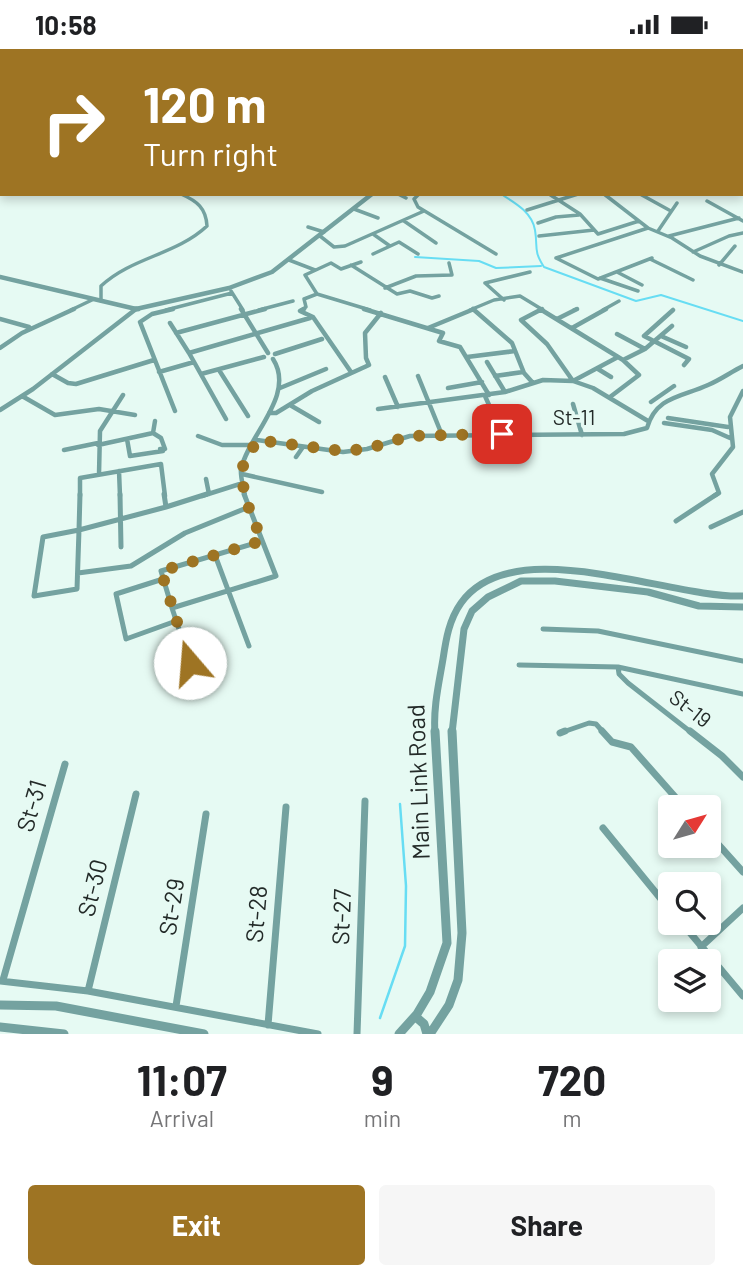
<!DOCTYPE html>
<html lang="en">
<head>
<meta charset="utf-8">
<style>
	:root { --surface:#fff; --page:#f6f6f6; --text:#202124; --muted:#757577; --accent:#9e7423 }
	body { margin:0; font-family:Barlow,sans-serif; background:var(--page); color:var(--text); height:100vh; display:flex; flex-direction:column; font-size:26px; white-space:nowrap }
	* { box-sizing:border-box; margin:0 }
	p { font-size:23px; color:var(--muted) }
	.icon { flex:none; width:38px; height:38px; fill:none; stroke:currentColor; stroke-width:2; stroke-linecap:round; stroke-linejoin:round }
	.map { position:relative; height:985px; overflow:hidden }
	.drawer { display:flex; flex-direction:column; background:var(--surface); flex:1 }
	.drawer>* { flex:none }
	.banner { position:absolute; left:0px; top:0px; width:744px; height:147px; box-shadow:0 4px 10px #0003; background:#9e7423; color:#fff; overflow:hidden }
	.needle { width:46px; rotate:53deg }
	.buttons { position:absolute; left:658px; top:746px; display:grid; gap:14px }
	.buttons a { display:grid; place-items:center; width:63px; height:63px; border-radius:7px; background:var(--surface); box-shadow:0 4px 10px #0003; font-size:35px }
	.pin { position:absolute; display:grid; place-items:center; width:60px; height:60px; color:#fff; margin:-30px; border-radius:14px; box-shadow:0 4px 10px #0006 }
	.me { position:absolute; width:77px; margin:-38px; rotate:342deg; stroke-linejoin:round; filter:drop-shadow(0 0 5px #0008) }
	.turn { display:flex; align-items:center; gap:24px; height:147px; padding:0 28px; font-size:32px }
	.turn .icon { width:91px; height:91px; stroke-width:2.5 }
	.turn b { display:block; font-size:49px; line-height:60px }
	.eta { display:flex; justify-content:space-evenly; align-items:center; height:119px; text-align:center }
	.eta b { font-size:42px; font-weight:700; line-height:49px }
	.primary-button { display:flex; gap:14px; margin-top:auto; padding:14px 28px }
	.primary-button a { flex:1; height:80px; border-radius:7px; background:var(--accent); color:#fff; font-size:28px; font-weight:700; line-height:80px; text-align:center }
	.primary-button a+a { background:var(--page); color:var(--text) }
	.status { display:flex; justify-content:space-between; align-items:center; height:49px; padding:0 35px; background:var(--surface); direction:ltr }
	.status svg { height:19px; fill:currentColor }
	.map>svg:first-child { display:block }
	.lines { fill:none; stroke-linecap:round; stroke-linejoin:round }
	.stream-far1 { stroke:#67ddf3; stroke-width:2 }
	.stream { stroke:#67ddf3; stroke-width:2.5 }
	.minor-far4 { stroke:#74a2a0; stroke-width:2.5 }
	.minor-far3 { stroke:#74a2a0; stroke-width:3.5 }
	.minor-far2 { stroke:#74a2a0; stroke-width:4.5 }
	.minor-far1 { stroke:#74a2a0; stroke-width:5 }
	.minor { stroke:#74a2a0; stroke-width:7 }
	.tertiary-far4 { stroke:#74a2a0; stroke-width:3.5 }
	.tertiary-far3 { stroke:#74a2a0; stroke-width:4.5 }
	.tertiary-far2 { stroke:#74a2a0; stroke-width:5 }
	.tertiary-far1 { stroke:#74a2a0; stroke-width:7 }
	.tertiary { stroke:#74a2a0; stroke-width:9 }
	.route { stroke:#9e7423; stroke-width:12; stroke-dasharray:0 21.6 }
	.labels { text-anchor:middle; stroke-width:7; stroke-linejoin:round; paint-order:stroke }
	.street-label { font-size:21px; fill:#232a28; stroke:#e6faf3 }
	.near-street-label { font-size:24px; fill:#232a28; stroke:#e6faf3 }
</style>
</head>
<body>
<div class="status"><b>10:58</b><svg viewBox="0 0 49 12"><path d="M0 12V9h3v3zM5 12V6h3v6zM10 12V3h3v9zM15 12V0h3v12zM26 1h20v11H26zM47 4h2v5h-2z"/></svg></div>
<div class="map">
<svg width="743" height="985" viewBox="0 0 743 985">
	<rect width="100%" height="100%" fill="#e6faf3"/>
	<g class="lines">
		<path class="stream-far1" d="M 501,145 C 515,154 532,163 535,181 C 538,199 533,201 544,218 L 636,252 L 661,246 L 743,272
			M 415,208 L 479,212 L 496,219 L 541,217"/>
		<path class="stream" d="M 380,969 L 405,897 L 406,837 L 400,755"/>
		<path class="minor-far4" d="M 61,0 L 68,1
			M 219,0 L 221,2
			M 612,0 L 617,2
			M 666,0 L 668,2
			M 246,2 L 249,0
			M 508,2 L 511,0
			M 523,2 L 526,0
			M 639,2 L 644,0
			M 0,4 L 2,0"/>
		<path class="minor-far3" d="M 398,145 L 406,149
			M 419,145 L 414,150 L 418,158 L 496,205
			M 549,145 L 580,165 L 598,185 L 639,172
			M 604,145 L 648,179 L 672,189 L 700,207 L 743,223
			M 640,145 L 669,161
			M 707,152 L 743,172
			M 354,160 L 378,169
			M 527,161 L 578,145
			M 404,172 L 436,194
			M 538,174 L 556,168 L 579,166
			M 308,178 L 324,183
			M 658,182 L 677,154
			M 373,185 L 390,197
			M 320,187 L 334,198 L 345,197 L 424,162
			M 539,187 L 594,181
			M 669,187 L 739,169
			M 693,203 L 729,187 L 743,184
			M 373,205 L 399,193 L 418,205
			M 556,209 L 598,230 L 652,209
			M 556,209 L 648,179
			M 650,210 L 693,231
			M 289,211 L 315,221
			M 361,213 L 341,220 L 331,214 L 305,226 L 317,245 L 370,261
			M 351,216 L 397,245 L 410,242 L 432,249 L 439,247
			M 719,216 L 735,197
			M 617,223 L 642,236
			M 600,229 L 638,242
			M 485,234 L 530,223
			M 485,234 L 504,251
			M 385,239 L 416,227 L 452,226 L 449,214
			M 231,242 L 243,261
			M 101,252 L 101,237 C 132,208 176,206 207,177 C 206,159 197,152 181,145
			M 71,261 L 94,250
			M 166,261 L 232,244
			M 259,261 L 293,252
			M 301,261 L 306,258 L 304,250 L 317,245
			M 470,261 L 494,251 L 520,247 L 543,261
			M 540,261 L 542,260
			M 574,261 L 577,260
			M 603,261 L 619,252"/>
		<path class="minor-far2" d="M 173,260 L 152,265 L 140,273 L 175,362
			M 241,260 L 268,304
			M 304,260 L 300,262 L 313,268 L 351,323
			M 364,260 L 443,284 L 439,292 L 460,298 L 489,346
			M 473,260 L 512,294 L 524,324 L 533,334
			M 540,260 L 623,311 L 639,326 L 610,348
			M 542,260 L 521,271 L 547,295 L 573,332 L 593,339 L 648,372
			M 673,261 L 644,287 L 689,310 L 684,316
			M 0,270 L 29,278
			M 557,270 L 577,260
			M 170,274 L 189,304 L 310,269
			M 428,279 L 474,260
			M 572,279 L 606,260
			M 176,284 L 265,260
			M 617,285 L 645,300
			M 661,287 L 686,298
			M 0,299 L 22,284 L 74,260
			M 189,304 L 226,370
			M 275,305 L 322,290
			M 467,308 L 515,302
			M 623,311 L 645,300 L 672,277
			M 487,313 L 505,343
			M 598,320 L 611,328
			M 219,321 L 248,367
			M 159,323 L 194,313
			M 52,325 L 68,334 L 76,335 L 154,311
			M 201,325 L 264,308
			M 418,327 L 442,386
			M 495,327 L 523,323
			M 385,328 L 398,358
			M 280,339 L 326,320
			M 448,339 L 482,333
			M 22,347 L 55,366 L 99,360 L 135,366
			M 485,347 L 502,385
			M 651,353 L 674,337
			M 573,355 L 582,386
			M 290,356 L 319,373
			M 378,360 L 505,343 L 543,331 L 573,332 L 618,308
			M 0,361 L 33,340 L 136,260
			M 269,364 L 276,364 L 312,342 L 369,316 L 366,309 L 365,284 L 381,264
			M 668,369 L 728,378
			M 664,374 L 712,381 L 730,389
			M 153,384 L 155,372
			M 198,387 L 222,396 L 254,396
			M 127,390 L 130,407 L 163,402
			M 257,391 L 343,403 L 367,400 L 410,387 L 624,385 L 647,379 C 656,347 682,348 708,336 C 720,331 731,323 743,317
			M 98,396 L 153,384 L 161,389 L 165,400 L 160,400
			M 64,401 L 98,394
			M 296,408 L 303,398
			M 119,422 L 120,447
			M 99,425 L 100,382 L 123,346
			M 242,425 L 322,443
			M 206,430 L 209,445
			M 80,447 L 80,429 L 161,415 L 165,447
			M 202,447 L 243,434
			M 245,447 C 244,439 240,428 241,420 C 249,385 296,346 273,310
			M 714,447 L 719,444 L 712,425 L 733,398 L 730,368 L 743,342"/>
		<path class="minor-far1" d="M 120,445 L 121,498
			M 164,445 L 166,458
			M 244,445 L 276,527 L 172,559 L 161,522 L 262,492
			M 166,458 L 207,445
			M 676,472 L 717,445
			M 711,478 L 743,463
			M 79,481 L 77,540 L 34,547 L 43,488 Z
			M 79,481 L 80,445
			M 79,481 L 166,458
			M 215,506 L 249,597
			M 78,524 L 131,517 L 185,484 L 249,458
			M 163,530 L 116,545 L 126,590 L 176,572
			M 172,559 L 190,614
			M 543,580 L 598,582 L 743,612
			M 519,616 L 618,618 L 743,645
			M 618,618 L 619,625 L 628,634 L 692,684
			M 560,684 L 589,674 L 596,675 L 604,684"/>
		<path class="minor" d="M 602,682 L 612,693 L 631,698 L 684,758
			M 690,682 L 722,707 L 743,728
			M 560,684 L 565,682
			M 603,779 L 670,861
			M 709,785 L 743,823
			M 681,873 L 743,947
			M 701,898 L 743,859
			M 3,931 L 65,715
			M 0,932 L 88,942 L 318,985
			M 88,942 L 136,745
			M 176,957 L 206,765
			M 268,976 L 286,758
			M 357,985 L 365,752"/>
		<path class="tertiary-far4" d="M 529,0 L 535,2
			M 562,2 L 570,0
			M 582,2 L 584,0"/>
		<path class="tertiary-far3" d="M 0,228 L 136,260 L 229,239 L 272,223 L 372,145"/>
		<path class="tertiary-far2" d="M 134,260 L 138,260"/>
		<path class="tertiary-far1" d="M 435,684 C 433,659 439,634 443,610 C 446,590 449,571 461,554 C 513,481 670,550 743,547
			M 452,684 L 464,580 L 472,562 L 488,548 L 521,532 L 555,532 L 648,543 L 699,557 L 743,558"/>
		<path class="tertiary" d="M 0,956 L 56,957 L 204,985
			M 416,968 L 424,975 L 427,985
			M 0,978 L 64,985
			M 399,985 L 417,965 L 430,943 L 447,894 L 435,682
			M 430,985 L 449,956 L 458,931 L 462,884 L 452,682"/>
	</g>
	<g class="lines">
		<path class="route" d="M 190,614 L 161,522 L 262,492 L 245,449 L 241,421 L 257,391 L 342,402 L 367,400 L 410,387 L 502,385"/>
	</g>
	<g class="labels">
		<g class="street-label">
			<text x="574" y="376">St-11</text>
			<text transform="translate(690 660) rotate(38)" y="7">St-19</text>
		</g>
		<g class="near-street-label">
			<text transform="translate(419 733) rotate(-92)" y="8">Main Link Road</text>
			<text transform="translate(32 757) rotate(-74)" y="8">St-31</text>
			<text transform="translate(93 839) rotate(-76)" y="8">St-30</text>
			<text transform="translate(172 858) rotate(-81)" y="8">St-29</text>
			<text transform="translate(257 865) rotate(-85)" y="8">St-28</text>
			<text transform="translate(342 868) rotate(-88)" y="8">St-27</text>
		</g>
	</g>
</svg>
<div class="buttons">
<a><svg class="needle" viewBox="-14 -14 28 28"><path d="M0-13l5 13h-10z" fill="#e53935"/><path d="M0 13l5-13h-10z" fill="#757577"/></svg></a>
<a><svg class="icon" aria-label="search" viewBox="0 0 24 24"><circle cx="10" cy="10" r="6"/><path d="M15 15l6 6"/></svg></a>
<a><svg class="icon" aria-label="layers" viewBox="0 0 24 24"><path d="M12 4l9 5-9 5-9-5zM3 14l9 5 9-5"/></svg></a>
</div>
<div class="pin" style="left:502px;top:385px;background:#d93025"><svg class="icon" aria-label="arrive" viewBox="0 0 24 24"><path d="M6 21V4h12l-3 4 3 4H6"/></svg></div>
<svg class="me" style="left:190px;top:614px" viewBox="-20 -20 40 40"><circle r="19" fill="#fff"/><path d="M0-13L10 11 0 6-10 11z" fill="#9e7423"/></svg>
<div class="banner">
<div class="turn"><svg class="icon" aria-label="right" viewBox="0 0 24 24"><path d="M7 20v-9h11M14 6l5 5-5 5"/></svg><div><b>120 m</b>Turn right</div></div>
</div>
</div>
<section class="drawer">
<div class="eta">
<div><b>11:07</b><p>Arrival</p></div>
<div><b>9</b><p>min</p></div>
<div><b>720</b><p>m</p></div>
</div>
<div class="primary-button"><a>Exit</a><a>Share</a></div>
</section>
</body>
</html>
